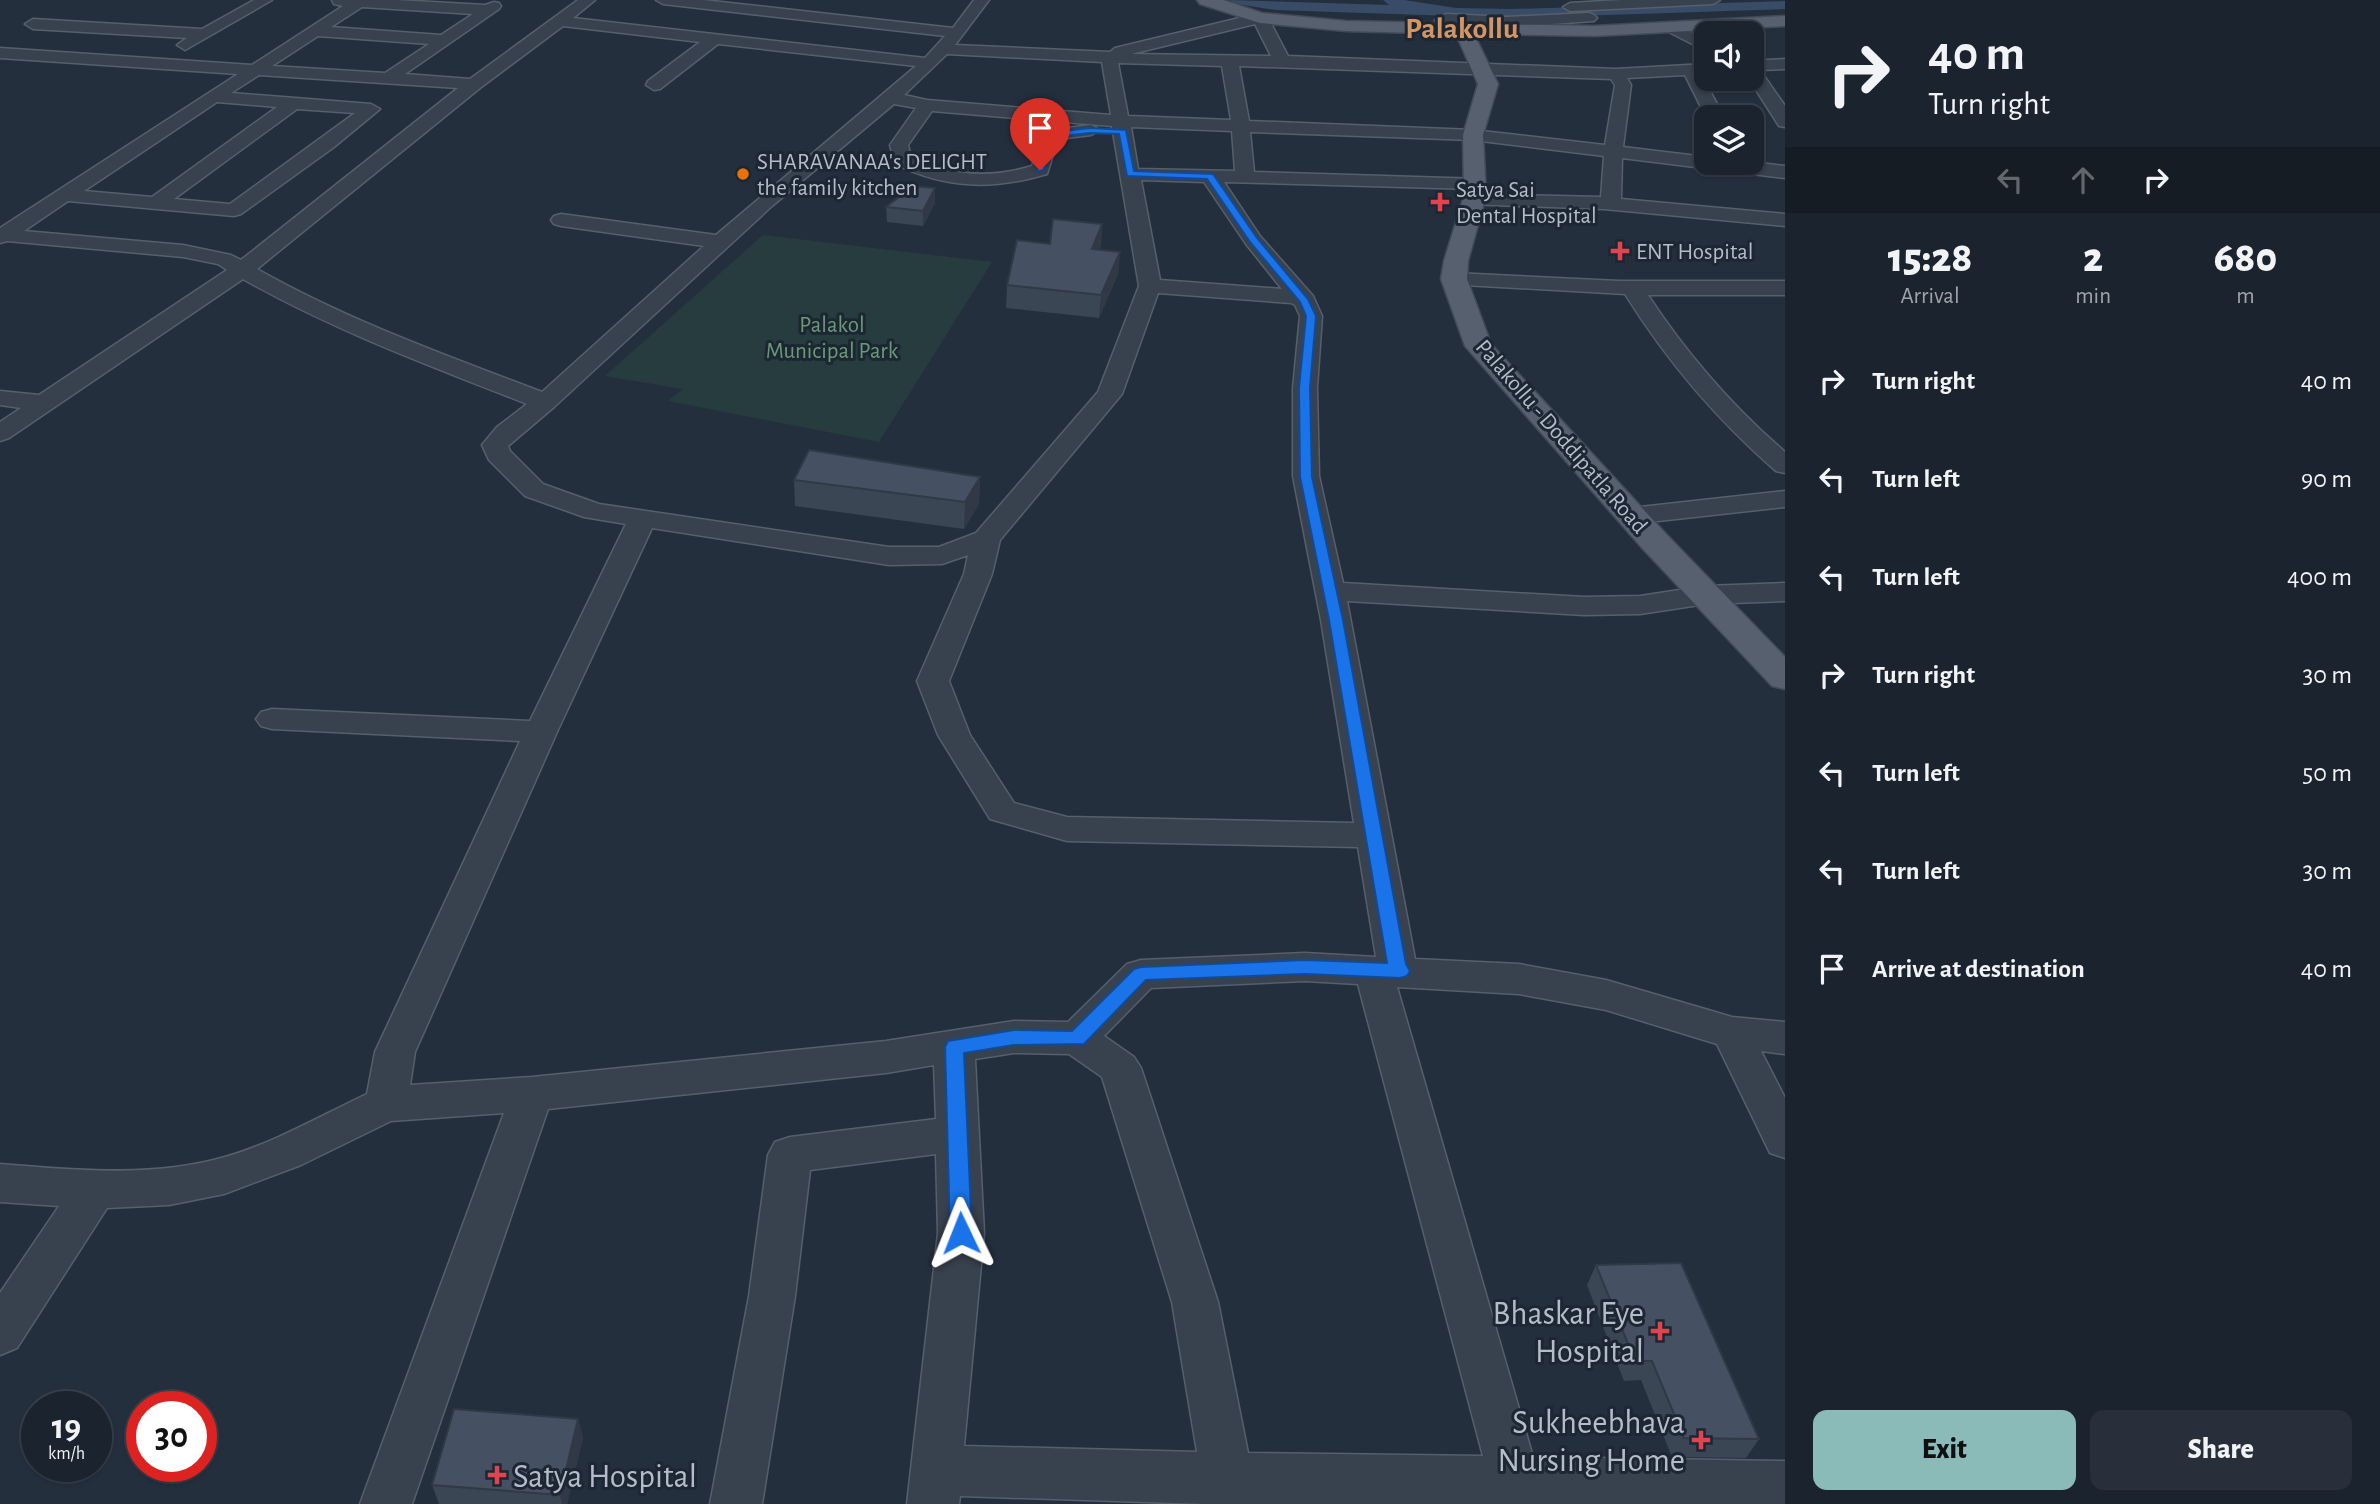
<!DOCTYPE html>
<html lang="en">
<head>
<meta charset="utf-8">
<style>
	:root { --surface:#1b232e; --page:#282f3a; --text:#f1f3f6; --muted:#a0a4aa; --line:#39404a; --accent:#8bbbb9 }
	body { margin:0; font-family:"Alegreya Sans",sans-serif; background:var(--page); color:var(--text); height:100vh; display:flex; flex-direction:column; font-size:26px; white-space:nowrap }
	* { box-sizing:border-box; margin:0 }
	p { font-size:23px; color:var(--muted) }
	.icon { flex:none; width:38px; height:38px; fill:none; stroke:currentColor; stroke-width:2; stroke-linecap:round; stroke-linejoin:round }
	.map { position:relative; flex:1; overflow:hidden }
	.details { display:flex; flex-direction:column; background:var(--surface); width:595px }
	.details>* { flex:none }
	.hud { background:#1b232e; color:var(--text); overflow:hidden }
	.controls { position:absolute; left:1694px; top:21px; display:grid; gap:14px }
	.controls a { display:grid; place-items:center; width:70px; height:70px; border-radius:14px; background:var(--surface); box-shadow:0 2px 5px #0004,0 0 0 2px var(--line); font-size:35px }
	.speed { position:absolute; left:21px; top:1391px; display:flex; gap:14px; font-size:35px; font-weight:700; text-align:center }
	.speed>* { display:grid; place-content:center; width:91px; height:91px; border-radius:50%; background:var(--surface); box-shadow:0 2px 5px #0004,0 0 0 2px var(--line); line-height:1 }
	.speed small { font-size:18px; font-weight:400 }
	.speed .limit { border:10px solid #d22; background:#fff; color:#111 }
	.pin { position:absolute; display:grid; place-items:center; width:60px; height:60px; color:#fff; margin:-72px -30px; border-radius:50% 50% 50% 0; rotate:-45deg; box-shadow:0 0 7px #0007 }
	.pin .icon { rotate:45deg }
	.me { position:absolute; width:77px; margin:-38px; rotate:358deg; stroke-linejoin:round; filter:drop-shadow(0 0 5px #0008) }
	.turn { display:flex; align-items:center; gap:24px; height:147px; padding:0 28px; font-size:32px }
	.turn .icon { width:91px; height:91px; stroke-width:2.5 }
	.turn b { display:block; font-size:49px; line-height:60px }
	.lanes { display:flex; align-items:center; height:66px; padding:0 28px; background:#0003; justify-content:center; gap:35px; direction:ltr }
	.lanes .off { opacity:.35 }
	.eta { display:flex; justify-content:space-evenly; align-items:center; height:119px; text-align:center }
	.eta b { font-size:42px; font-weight:800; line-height:49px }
	.cta { display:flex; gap:14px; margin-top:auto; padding:14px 28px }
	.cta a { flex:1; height:80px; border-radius:14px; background:var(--accent); color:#111; font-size:28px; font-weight:800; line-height:80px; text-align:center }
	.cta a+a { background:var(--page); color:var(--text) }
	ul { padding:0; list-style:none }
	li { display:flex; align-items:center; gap:21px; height:98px; padding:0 28px }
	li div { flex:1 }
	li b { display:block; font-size:26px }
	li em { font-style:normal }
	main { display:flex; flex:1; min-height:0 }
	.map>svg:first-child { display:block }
	.green { fill:#263c3f }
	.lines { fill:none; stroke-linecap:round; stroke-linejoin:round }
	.canal { fill:#394c67; fill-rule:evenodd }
	.minor-casing { stroke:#565f6c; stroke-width:3 }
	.major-casing { stroke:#414a57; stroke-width:3 }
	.minor { fill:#38414e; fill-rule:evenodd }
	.major { fill:#56606e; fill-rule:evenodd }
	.wall { fill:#3b4654 }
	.shaded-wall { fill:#303945 }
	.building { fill:#455162; stroke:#303945; stroke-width:2 }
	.route { fill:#1a73e8; stroke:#114b97; stroke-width:2 }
	.food-dot { fill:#e8710a; stroke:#1d2633; stroke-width:2.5 }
	.health-dot { fill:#e0444e; stroke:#1d2633; stroke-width:2.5 }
	.labels { text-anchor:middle; stroke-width:6; stroke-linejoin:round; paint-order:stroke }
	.far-poi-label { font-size:23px; fill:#b4bcc9; stroke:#1d2633; text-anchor:start }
	.far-park-label { font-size:23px; fill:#6b9a76; stroke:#1d2633 }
	.far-street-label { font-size:23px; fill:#b4bcc9; stroke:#1d2633 }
	.far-district-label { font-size:30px; font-weight:bold; fill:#d59563; stroke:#1d2633 }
	.near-poi-label { font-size:33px; fill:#b4bcc9; stroke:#1d2633; text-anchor:end }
</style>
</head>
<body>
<main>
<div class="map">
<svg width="1785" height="1504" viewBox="0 0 1785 1504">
	<rect width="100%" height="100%" fill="#242f3e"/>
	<path class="green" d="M 763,235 L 992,262 L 879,442 L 668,401 L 683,389 L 605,376 Z"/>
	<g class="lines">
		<path class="canal" d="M 1229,0 L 1389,5 L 1383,0 L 1404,0 L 1456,8 L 1513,9 L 1785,1 L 1785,9 L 1513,18 L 1276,10 L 1236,4 Z"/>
		<g class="minor-casing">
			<path id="minor" d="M 254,0 L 272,0 L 185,50 L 177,45 L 187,38 L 33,29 L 25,24 L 33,19 L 202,29 Z
				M 332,0 L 396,0 L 485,5 L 494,2 L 499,3 L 501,6 L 499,9 L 405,74 L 470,79 L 578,0 L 595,0 L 573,18 L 925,58 L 945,36 L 663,4 L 656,0 L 703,0 L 953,28 L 974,0 L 989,0 L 955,45 L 1110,52 L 1115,48 L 1260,13 L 1268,18 L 1288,56 L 1616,69 L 1706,64 L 1706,74 L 1701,74 L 1724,117 L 1706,117 L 1685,75 L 1627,78 L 1631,85 L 1623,147 L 1706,157 L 1706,163 L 1752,162 L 1785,166 L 1785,178 L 1622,158 L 1621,199 L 1785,214 L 1785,226 L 1604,209 L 1467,204 L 1464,200 L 1467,196 L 1474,194 L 1601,197 L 1604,156 L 1473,140 L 1250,132 L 1254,172 L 1481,179 L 1484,183 L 1474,189 L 1224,182 L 1260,236 L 1313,296 L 1322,316 L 1317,388 L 1319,476 L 1343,583 L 1584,597 L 1640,596 L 1706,586 L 1785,583 L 1785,601 L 1706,604 L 1640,614 L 1584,615 L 1347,601 L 1415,959 L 1519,964 L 1606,980 L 1732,1017 L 1785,1022 L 1785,1054 L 1761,1051 L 1785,1098 L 1785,1158 L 1770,1153 L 1717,1044 L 1606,1010 L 1519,994 L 1397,987 L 1533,1457 L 1785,1461 L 1785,1504 L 1206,1504 L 960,1496 L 959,1504 L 907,1504 L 938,1233 L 936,1154 L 810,1170 L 795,1296 L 762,1504 L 710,1504 L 749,1296 L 768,1155 L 775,1142 L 790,1137 L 936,1119 L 934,1065 L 886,1073 L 548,1109 L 412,1504 L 360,1504 L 504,1113 L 391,1121 L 301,1165 L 224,1194 L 169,1205 L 107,1208 L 17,1348 L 0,1355 L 0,1293 L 59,1206 L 0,1202 L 0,1164 C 74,1170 152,1178 225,1157 C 274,1143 320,1116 367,1094 L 375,1052 L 520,741 L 272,729 L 261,726 L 256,719 L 261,712 L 272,709 L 530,721 L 626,524 L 584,517 L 525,496 L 489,460 L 482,445 L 497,427 L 527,404 C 431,366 333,330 243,279 L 9,438 L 0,441 L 0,422 L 21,408 L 0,405 L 0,391 L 39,395 L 227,270 L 218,264 L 183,257 L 7,241 L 0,243 L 0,228 L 238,74 L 0,58 L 0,48 L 252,65 L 343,6 L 334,4 ZM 362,7 L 473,14 L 441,35 L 331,27 ZM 1255,24 L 1271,56 L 1131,54 ZM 563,26 L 700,42 L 648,81 L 646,85 L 654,90 L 660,89 L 718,44 L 916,66 L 716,235 L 561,214 L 554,216 L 551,220 L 554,224 L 561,226 L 704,246 L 542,392 C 445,355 347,320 257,269 L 480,88 ZM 318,36 L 429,44 L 385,73 L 272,66 ZM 947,54 L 1102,62 L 1111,115 L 927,100 L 904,95 ZM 1118,63 L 1222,66 L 1231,120 L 1128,116 ZM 1239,66 L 1611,79 L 1615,85 L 1605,145 L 1473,130 L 1249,121 ZM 259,75 L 458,88 L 241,260 L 231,255 L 183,245 L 24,231 L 68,201 L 234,216 L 241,214 L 334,147 L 380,109 L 371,104 L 231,93 ZM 217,102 L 277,107 L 152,197 L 84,191 ZM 894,104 L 916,108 L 890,145 L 895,164 C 946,189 993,190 1047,174 L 1058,139 L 1091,135 L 1100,130 L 1091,125 L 1044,131 L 1032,166 C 989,179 950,176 911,157 L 908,145 L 932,111 L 1112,126 L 1139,286 L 1098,392 L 976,533 L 939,547 L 889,547 L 599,504 L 543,484 L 510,451 L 508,446 L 554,407 L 772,206 ZM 297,109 L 355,113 L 230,204 L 174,199 ZM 1131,127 L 1232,131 L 1235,171 L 1138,169 ZM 1141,180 L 1204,182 L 1246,244 L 1282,289 L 1160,280 ZM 1158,293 L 1291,303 L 1295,305 L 1300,316 L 1293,388 L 1293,476 L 1321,620 L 1354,823 L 1067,817 L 1014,803 L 970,735 L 949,681 L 992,574 L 1000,540 L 1122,394 ZM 652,528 L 889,565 L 942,564 L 968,555 L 964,574 L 917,681 L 938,735 L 990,819 L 1067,841 L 1358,847 L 1376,957 L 1305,953 L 1141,960 L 1127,964 L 1068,1022 L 1014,1021 L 886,1041 L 532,1077 L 410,1085 L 415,1052 L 557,732 ZM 1305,981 L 1358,984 L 1483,1456 L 1248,1453 L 1218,1302 L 1141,1068 L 1134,1057 L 1104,1036 L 1151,988 ZM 1014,1053 L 1069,1054 L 1102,1077 L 1172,1302 L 1197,1452 L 964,1446 L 984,1233 L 975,1059 Z
				M 1622,0 L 1720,0 L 1713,4 L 1570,11 L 1563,7 L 1570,3 Z
				M 1589,13 L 1594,15 L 1597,18 L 1594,21 L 1507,27 L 1452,24 L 1451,30 L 1441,30 L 1435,20 L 1446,14 L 1507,17 Z
				M 1670,22 L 1706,40 L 1706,51 L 1665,30 L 1662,27 L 1665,24 Z
				M 1785,59 L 1785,69 L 1760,70 L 1785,106 L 1785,127 L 1779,126 L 1749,79 L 1752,79 L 1752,61 Z
				M 1454,273 L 1619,281 L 1785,281 L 1785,295 L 1648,295 C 1686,353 1732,406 1785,452 L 1785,473 L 1776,471 C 1716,419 1667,361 1625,294 L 1446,284 L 1443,279 L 1446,274 Z
				M 1785,491 L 1785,507 L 1631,524 L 1621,522 L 1617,516 L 1621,510 L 1631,508 Z"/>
		</g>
		<g class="major-casing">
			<path id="major" d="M 1197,0 L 1223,0 L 1262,13 L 1346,21 L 1594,26 L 1785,16 L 1785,26 L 1594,36 L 1474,34 L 1498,84 L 1483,135 L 1486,196 L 1468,261 L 1467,279 L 1491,344 L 1667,535 L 1785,657 L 1785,689 L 1772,686 L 1643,549 L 1465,346 L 1441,279 L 1444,261 L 1464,196 L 1463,135 L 1478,84 L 1456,34 L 1346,31 L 1260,23 L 1200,4 Z"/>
		</g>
		<use href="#minor" class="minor"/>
		<use href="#major" class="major"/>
	</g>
	<path class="wall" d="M 935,188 L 935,203 L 923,226 L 887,222 L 886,207 Z
		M 1102,224 L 1101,246 L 1099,249 L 1120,252 L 1118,274 L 1099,318 L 1006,308 L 1007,285 L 1050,244 Z
		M 980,477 L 979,504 L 964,529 L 795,506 L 794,480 Z
		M 1596,1265 L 1759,1439 L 1746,1458 L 1672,1457 L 1641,1380 L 1624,1381 L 1587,1285 Z
		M 578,1419 L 583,1438 L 567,1504 L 439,1504 L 432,1485 Z"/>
	<path class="shaded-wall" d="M 935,188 L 935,203 L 923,226 L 923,211 Z
		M 1102,224 L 1101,246 L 1090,271 L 1092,249 Z
		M 1120,252 L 1118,274 L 1099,318 L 1101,295 Z
		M 980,477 L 979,504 L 964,529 L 965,502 Z
		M 578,1419 L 583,1438 L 567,1504 L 562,1504 L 560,1495 Z"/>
	<path class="building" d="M 913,186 L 935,188 L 923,211 L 886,207 Z
		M 1053,219 L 1102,224 L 1092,249 L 1120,252 L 1101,295 L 1007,285 L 1017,240 L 1050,244 Z
		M 809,450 L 980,477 L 965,502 L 794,480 Z
		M 1681,1263 L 1759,1439 L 1684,1438 L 1652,1361 L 1635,1361 L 1596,1265 Z
		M 454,1409 L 578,1419 L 560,1495 L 432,1485 Z"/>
	<path class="route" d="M 1090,128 L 1126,130 L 1134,171 L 1213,174 L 1257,238 L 1308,299 L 1316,316 L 1310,388 L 1312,477 L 1343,620 L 1406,964 L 1410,971 L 1407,976 L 1400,978 L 1305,974 L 1146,980 L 1084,1044 L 1014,1045 L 964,1053 L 972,1233 L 969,1240 L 961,1243 L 953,1240 L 950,1233 L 945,1047 L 948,1041 L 1014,1030 L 1072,1031 L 1134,969 L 1141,967 L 1305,960 L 1387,963 L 1329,620 L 1300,477 L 1299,388 L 1306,316 L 1300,302 L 1250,242 L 1207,179 L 1127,176 L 1119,134 L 1090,133 L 1054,137 L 1044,170 L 1037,172 L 1047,133 Z"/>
	<circle class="food-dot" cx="743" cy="174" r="7"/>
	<g class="health-dot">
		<path d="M1436.5 191.5h7v7h7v7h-7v7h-7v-7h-7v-7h7z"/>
		<path d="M1616.5 240.5h7v7h7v7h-7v7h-7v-7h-7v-7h7z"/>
		<path d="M1656.5 1320.5h7v7h7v7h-7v7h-7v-7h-7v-7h7z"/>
		<path d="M1697.5 1429.5h7v7h7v7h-7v7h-7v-7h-7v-7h7z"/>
		<path d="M493.5 1464.5h7v7h7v7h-7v7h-7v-7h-7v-7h7z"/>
	</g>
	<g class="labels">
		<g class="far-poi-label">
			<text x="757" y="169">SHARAVANAA's DELIGHT<tspan x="757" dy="26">the family kitchen</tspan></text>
			<text x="1456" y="197">Satya Sai<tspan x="1456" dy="26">Dental Hospital</tspan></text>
			<text x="1636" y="259">ENT Hospital</text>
		</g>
		<g class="far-park-label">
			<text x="832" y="332">Palakol<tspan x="832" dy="26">Municipal Park</tspan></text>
		</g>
		<g class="far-street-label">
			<text transform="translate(1562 436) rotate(49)" y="8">Palakollu - Doddipatla Road</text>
		</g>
		<g class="far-district-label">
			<text x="1462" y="38">Palakollu</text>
		</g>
		<g class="near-poi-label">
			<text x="1644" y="1324">Bhaskar Eye<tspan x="1644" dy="38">Hospital</tspan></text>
			<text x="1685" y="1433">Sukheebhava<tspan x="1685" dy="38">Nursing Home</tspan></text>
			<text x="513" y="1487" text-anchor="start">Satya Hospital</text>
		</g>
	</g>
</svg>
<div class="controls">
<a><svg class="icon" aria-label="sound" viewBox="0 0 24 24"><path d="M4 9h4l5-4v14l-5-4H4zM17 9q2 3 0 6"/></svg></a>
<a><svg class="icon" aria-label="layers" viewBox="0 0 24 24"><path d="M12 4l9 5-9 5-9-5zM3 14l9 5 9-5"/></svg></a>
</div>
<div class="speed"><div>19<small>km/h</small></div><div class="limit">30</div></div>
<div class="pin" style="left:1040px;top:170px;background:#d93025"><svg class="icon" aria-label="arrive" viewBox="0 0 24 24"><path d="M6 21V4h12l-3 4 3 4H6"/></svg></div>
<svg class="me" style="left:961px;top:1233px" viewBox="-20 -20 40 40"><path d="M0-17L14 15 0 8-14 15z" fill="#1a73e8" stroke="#fff" stroke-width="4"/></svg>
</div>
<section class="details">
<div class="hud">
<div class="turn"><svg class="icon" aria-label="right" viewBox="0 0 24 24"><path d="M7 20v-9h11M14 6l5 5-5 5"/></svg><div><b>40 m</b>Turn right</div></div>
<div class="lanes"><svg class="icon off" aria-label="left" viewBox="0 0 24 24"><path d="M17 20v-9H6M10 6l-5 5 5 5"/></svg><svg class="icon off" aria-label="ahead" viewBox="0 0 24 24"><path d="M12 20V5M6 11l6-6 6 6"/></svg><svg class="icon" aria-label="right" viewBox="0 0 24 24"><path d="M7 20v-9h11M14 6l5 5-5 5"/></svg></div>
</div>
<div class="eta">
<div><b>15:28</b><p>Arrival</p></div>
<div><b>2</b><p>min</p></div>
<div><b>680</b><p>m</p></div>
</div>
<ul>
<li><svg class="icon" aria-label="right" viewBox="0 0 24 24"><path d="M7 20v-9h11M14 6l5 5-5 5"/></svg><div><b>Turn right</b></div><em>40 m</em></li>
<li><svg class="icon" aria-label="left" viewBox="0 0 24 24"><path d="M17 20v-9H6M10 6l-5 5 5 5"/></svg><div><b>Turn left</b></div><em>90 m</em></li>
<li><svg class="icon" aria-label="left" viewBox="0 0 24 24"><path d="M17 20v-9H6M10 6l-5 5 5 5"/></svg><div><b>Turn left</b></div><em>400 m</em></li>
<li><svg class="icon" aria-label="right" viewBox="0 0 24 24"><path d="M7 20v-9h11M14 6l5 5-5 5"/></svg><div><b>Turn right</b></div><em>30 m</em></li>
<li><svg class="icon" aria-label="left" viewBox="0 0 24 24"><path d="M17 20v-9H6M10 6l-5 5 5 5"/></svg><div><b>Turn left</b></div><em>50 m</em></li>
<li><svg class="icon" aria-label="left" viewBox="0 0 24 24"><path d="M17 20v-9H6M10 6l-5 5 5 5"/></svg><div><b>Turn left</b></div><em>30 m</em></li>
<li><svg class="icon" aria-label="arrive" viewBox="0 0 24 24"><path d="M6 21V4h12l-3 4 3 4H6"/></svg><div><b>Arrive at destination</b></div><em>40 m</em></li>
</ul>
<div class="cta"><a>Exit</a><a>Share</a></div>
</section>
</main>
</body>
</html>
